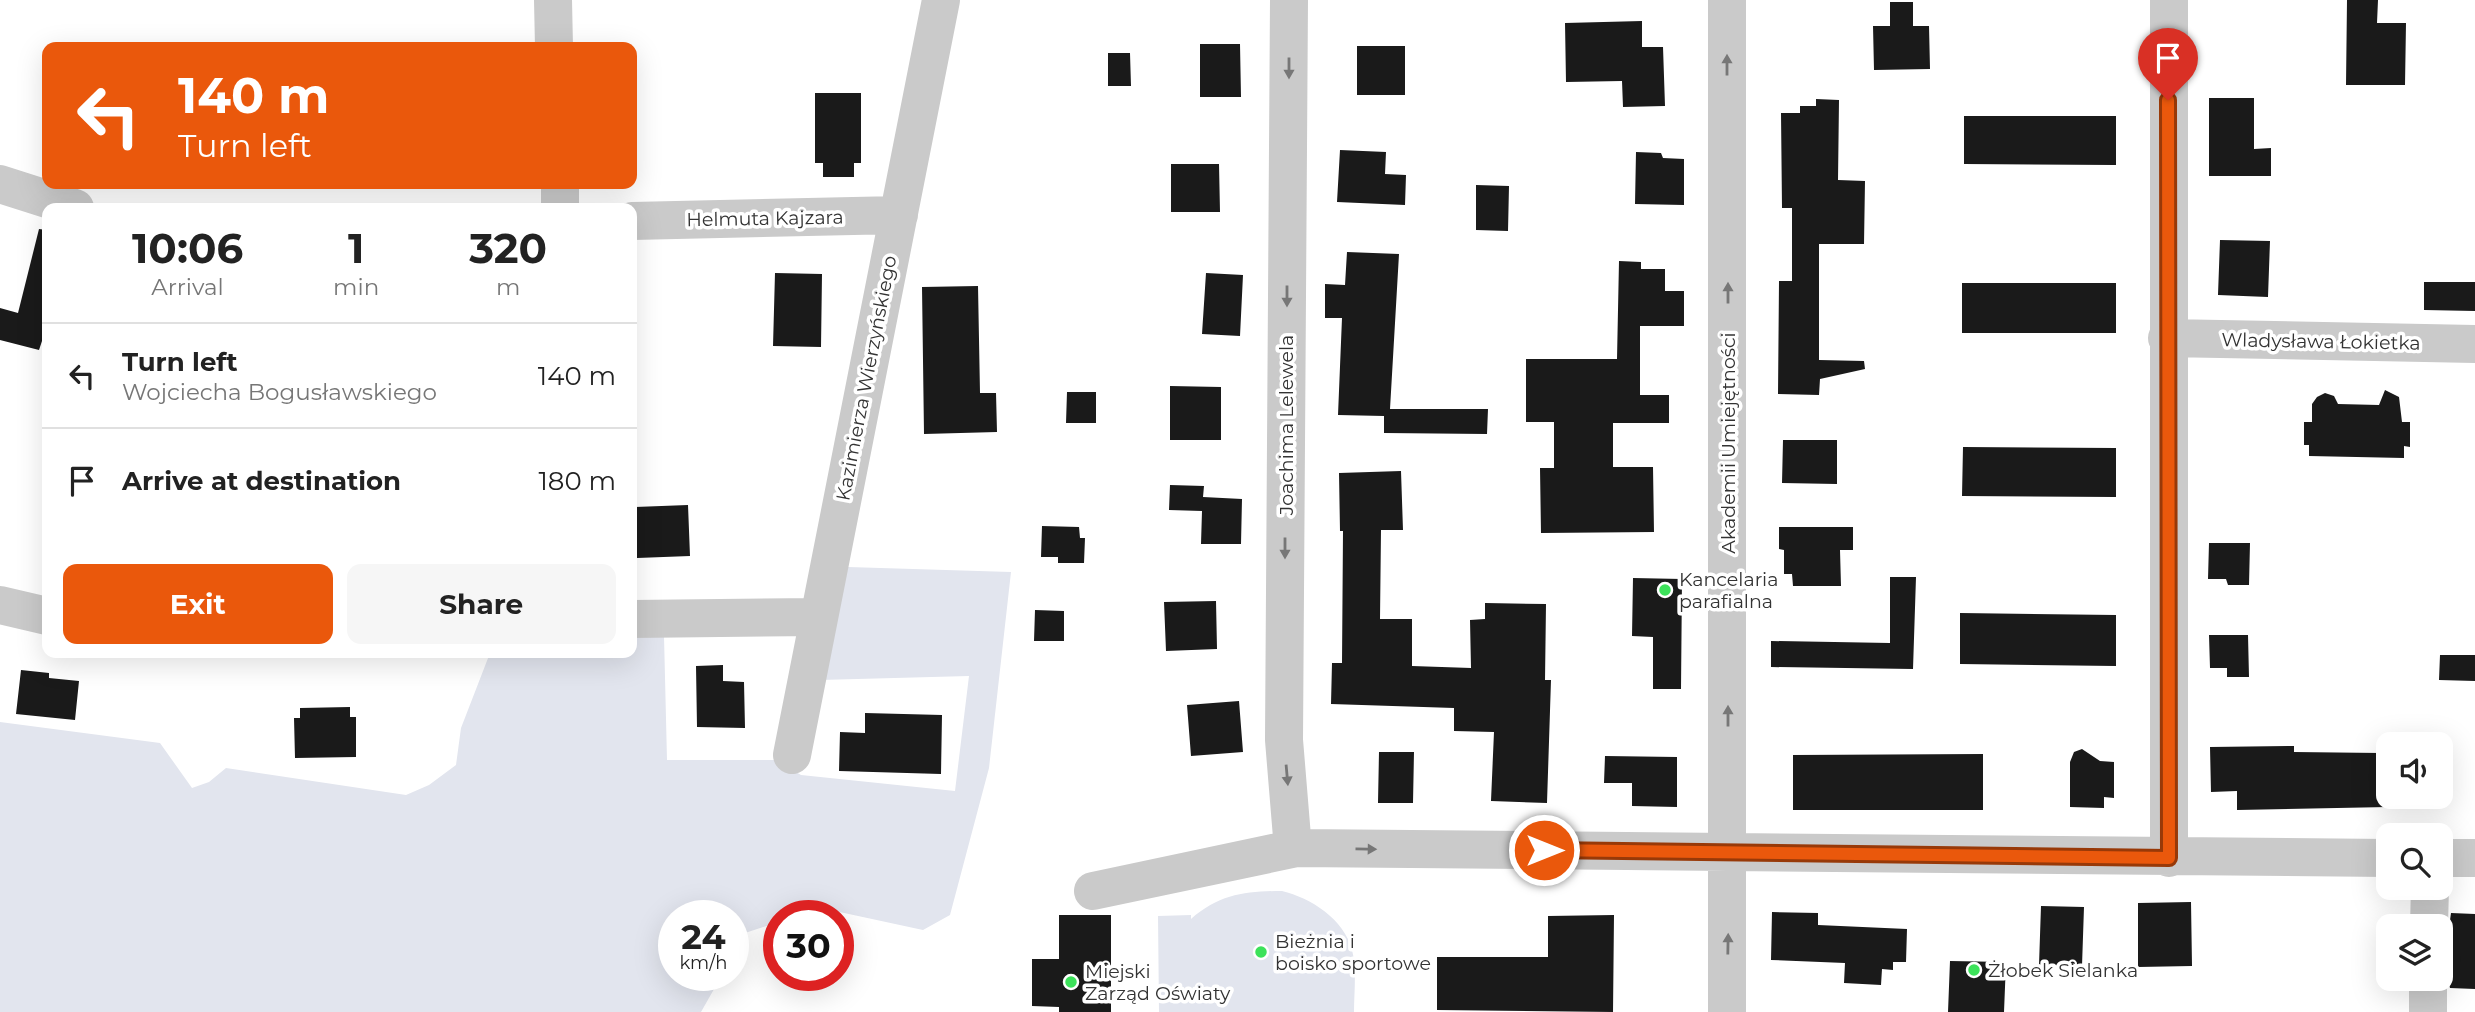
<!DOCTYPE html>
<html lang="en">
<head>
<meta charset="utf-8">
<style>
	:root { --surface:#fff; --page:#f6f6f6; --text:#222; --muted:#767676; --line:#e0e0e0; --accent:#ea580c }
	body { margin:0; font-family:Montserrat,sans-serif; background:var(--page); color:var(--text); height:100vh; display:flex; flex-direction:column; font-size:26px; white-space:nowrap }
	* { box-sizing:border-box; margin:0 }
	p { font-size:23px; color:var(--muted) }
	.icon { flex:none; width:38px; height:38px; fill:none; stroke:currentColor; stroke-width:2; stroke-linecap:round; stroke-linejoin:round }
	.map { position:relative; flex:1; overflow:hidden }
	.side { position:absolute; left:42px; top:203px; width:595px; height:455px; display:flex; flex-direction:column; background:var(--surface); border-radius:14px; box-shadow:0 7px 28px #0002 }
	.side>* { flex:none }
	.banner { position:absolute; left:42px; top:42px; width:595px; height:147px; border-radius:14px; box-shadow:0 7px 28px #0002; background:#ea580c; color:#fff; overflow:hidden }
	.fabs { position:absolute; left:2376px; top:732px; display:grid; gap:14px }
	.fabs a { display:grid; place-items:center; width:77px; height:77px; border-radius:14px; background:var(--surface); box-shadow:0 7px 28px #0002; font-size:35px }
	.speed { position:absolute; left:658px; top:900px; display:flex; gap:14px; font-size:35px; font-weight:700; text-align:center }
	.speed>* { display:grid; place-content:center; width:91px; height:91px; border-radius:50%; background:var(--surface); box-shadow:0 7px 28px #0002; line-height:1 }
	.speed small { font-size:18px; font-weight:400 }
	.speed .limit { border:10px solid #d22; background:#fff; color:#111 }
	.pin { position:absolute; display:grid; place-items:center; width:60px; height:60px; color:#fff; margin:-72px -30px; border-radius:50% 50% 50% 0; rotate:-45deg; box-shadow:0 0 7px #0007 }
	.pin .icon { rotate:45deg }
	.me { position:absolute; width:77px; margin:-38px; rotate:90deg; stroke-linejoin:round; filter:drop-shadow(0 0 5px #0008) }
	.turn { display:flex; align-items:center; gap:24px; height:147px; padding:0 21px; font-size:32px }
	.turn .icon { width:91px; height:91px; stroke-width:2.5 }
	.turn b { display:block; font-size:49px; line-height:60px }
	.eta { display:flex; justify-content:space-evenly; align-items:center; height:119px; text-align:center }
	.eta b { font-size:42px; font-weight:700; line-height:49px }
	.button { display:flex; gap:14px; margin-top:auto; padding:14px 21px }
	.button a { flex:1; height:80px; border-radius:14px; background:var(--accent); color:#fff; font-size:28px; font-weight:700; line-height:80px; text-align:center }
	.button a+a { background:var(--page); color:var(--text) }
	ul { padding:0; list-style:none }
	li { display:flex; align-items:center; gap:21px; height:105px; padding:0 21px; border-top:2px solid var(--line) }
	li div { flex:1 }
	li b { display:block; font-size:26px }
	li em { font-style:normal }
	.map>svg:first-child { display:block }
	.green { fill:#e2e5ee }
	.building { fill:#1a1a1a }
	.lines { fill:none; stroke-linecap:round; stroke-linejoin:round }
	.minor { stroke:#cacaca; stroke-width:38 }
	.oneway { fill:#777 }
	.route-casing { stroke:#983908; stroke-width:18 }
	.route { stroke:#ea580c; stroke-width:12 }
	.poi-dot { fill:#3ce25a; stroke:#fff; stroke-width:2.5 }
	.labels { text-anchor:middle; stroke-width:7; stroke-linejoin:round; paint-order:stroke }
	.street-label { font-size:19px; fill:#333; stroke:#fff }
	.poi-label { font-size:19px; fill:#333; stroke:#fff; text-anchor:start }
</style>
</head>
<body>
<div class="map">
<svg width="2475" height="1012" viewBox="0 0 2475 1012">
	<rect width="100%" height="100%" fill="#fff"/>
	<path class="green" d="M 848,567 L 1011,572 L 989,768 L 950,915 L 923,930 L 821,908 L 800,915 L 779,915 L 779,922 L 745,933 L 733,954 L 733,915 L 674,915 L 674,975 L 722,975 L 701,1012 L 0,1012 L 0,722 L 160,743 L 192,788 L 209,782 L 226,768 L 406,795 L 429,785 L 456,765 L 461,728 L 490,653 L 632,653 L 632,638 L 664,636 L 667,760 L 776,760 L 801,775 L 955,791 L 969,676 L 820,680 Z
		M 1282,891 C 1311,898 1344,919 1352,950 C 1357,969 1354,992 1354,1012 L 1159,1012 L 1158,916 L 1191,915 L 1191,919 C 1220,894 1246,891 1282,891 Z"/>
	<path class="building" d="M 2347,0 L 2378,0 L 2377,23 L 2406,23 L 2405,85 L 2346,85 Z
		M 1890,2 L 1913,2 L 1913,26 L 1929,26 L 1930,69 L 1874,70 L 1873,26 L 1890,26 Z
		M 1642,21 L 1642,47 L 1663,47 L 1665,106 L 1623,107 L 1622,81 L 1566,82 L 1565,23 Z
		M 1200,44 L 1240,44 L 1241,97 L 1200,97 Z
		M 1357,46 L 1405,46 L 1405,95 L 1357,95 Z
		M 1108,53 L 1130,53 L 1131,86 L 1108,86 Z
		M 815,93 L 861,93 L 861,163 L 854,163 L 854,177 L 823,177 L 823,163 L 815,163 Z
		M 2209,98 L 2254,98 L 2254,149 L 2271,148 L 2271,176 L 2209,176 Z
		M 1816,99 L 1839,100 L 1838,180 L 1865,181 L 1864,244 L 1819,244 L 1819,360 L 1864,361 L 1865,369 L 1820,379 L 1819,395 L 1778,394 L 1779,281 L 1792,281 L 1792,208 L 1782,208 L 1781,113 L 1800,113 L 1800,106 L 1816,106 Z
		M 1964,116 L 2116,116 L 2116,165 L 1964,164 Z
		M 1340,150 L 1386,152 L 1385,174 L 1406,175 L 1405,205 L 1337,202 Z
		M 1636,152 L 1661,153 L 1663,158 L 1684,159 L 1684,205 L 1635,204 Z
		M 1171,164 L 1219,164 L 1220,212 L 1171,212 Z
		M 1476,185 L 1509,186 L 1508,231 L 1476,230 Z
		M 39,229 L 47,230 L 47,343 L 42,341 L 39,350 L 0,340 L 0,308 L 18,313 Z
		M 2220,240 L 2270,241 L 2268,297 L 2218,295 Z
		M 1347,252 L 1399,254 L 1390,409 L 1488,409 L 1487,434 L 1384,433 L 1384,416 L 1338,415 L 1342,318 L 1325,318 L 1325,284 L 1345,285 Z
		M 1619,261 L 1641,262 L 1641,269 L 1665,269 L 1665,291 L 1684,291 L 1684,326 L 1640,326 L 1640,395 L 1669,395 L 1669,423 L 1613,423 L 1613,467 L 1653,467 L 1654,532 L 1541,533 L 1540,468 L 1554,468 L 1554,422 L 1526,422 L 1526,359 L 1617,359 Z
		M 775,273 L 822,274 L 821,347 L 773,346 Z
		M 1206,273 L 1243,275 L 1240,336 L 1202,334 Z
		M 2424,282 L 2475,282 L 2475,311 L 2424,310 Z
		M 1962,283 L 2116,283 L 2116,333 L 1962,333 Z
		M 978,286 L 980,393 L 996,393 L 997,432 L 924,434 L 922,287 Z
		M 1170,386 L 1221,387 L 1221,440 L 1170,440 Z
		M 2385,390 L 2399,397 L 2402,422 L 2410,422 L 2410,447 L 2404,446 L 2404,458 L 2309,456 L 2309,445 L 2304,445 L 2304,422 L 2312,422 L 2312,404 L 2317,397 L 2325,393 L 2334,396 L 2338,404 L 2379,405 Z
		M 1067,392 L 1096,392 L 1096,423 L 1066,423 Z
		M 1783,440 L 1837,440 L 1837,484 L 1782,483 Z
		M 1963,447 L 2116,448 L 2116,497 L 1962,496 Z
		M 1401,471 L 1403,530 L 1381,530 L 1380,619 L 1412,619 L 1412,666 L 1471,668 L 1470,620 L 1485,619 L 1485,603 L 1546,604 L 1545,680 L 1551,680 L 1547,803 L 1491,801 L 1494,732 L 1454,731 L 1454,708 L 1331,704 L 1332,663 L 1342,663 L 1343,531 L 1340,531 L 1339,473 Z
		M 1170,485 L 1204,486 L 1203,497 L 1242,499 L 1241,544 L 1201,544 L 1202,511 L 1169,510 Z
		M 688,505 L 690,556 L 637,558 L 635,507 Z
		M 1042,526 L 1079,527 L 1080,538 L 1085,538 L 1084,563 L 1058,563 L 1058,557 L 1041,557 Z
		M 1779,527 L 1853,527 L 1853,550 L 1840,550 L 1841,586 L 1793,586 L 1792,574 L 1784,574 L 1784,550 L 1779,549 Z
		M 2209,543 L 2250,543 L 2249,585 L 2228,585 L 2226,579 L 2208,579 Z
		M 1890,577 L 1916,577 L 1913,669 L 1771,667 L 1771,641 L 1890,643 Z
		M 1633,578 L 1682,579 L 1681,689 L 1653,689 L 1653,637 L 1632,636 Z
		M 1216,601 L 1217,649 L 1166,651 L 1164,602 Z
		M 1035,610 L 1064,611 L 1064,641 L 1034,641 Z
		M 1960,613 L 2116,615 L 2116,666 L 1960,664 Z
		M 2209,635 L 2248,635 L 2249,677 L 2227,677 L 2227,668 L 2210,668 Z
		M 2440,655 L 2475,655 L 2475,681 L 2439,680 Z
		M 723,665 L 723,681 L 744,682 L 745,728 L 697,727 L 696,666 Z
		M 21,670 L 49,673 L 49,678 L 79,681 L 75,720 L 16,714 Z
		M 1239,701 L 1243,752 L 1191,756 L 1187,705 Z
		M 350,707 L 350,717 L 356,717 L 356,757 L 295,758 L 294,718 L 300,718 L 300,708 Z
		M 865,713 L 942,715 L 941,774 L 839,771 L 840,732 L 865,733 Z
		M 2294,746 L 2294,752 L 2380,753 L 2380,775 L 2387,776 L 2388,807 L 2237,810 L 2237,791 L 2211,792 L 2210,747 Z
		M 2082,749 L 2100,761 L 2114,762 L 2114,798 L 2104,797 L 2104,808 L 2070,807 L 2070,762 L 2074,752 Z
		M 1379,752 L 1414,752 L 1413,803 L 1378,803 Z
		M 1983,754 L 1983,810 L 1793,810 L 1793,755 Z
		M 1605,756 L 1677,757 L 1677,807 L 1632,806 L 1632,783 L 1604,783 Z
		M 2191,902 L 2192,966 L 2138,967 L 2138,903 Z
		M 2041,906 L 2084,907 L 2082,966 L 2039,965 Z
		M 1772,912 L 1818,913 L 1818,925 L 1907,929 L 1906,962 L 1893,962 L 1893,970 L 1882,969 L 1881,985 L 1844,983 L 1845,963 L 1771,960 Z
		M 2451,913 L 2475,914 L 2475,989 L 2450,988 L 2444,964 Z
		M 1059,915 L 1111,915 L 1111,1012 L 1059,1012 L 1059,1007 L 1032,1006 L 1032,959 L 1059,959 Z
		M 1614,915 L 1613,1012 L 1437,1010 L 1437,957 L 1548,957 L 1548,916 Z
		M 1950,961 L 2006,962 L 2004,1012 L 1948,1012 Z"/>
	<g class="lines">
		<path class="minor" d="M 553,0 L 554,47
			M 1289,0 L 1284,740 L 1292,837 L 1297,848
			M 0,184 L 75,208
			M 560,184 L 560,208
			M 632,221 L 899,215
			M 2167,338 L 2475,344
			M 0,605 L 47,616
			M 632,619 L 818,617
			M 792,755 L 941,0
			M 2169,858 L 2169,0
			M 2441,858 L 2475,858
			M 1093,891 L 1297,848 L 2389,858
			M 2429,926 L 2430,887
			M 1727,1012 L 1727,0
			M 2428,1012 L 2428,978"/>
	</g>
	<defs><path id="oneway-solid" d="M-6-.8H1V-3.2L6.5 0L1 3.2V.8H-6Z" transform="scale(1.75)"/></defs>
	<g class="oneway">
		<use href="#oneway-solid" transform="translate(1727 65) rotate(-90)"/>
		<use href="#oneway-solid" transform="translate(1289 68) rotate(90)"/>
		<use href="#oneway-solid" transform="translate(1728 293) rotate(-90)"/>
		<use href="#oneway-solid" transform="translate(1287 296) rotate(90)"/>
		<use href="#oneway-solid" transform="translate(1285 548) rotate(90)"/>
		<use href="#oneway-solid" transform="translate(1728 716) rotate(-90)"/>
		<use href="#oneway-solid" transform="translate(1287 775) rotate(85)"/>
		<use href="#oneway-solid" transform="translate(1366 849) rotate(1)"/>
		<use href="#oneway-solid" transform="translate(1728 944) rotate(-89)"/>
	</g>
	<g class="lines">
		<g class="route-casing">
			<path id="route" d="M 1544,850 L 2169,858 L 2168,100"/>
		</g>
		<use href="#route" class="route"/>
	</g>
	<g class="poi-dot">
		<circle cx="1665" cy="590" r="7"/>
		<circle cx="1261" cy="952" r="7"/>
		<circle cx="1974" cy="970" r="7"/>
		<circle cx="1071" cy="982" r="7"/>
	</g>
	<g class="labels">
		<g class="street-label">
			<text transform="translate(765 218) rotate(-1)" y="7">Helmuta Kajzara</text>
			<text transform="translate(2321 341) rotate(1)" y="7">Wladysława Łokietka</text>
			<text transform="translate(866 378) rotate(-79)" y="7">Kazimierza Wierzyńskiego</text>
			<text transform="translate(1286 425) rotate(-90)" y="7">Joachima Lelewela</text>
			<text transform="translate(1728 443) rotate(-90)" y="7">Akademii Umiejętności</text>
		</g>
		<g class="poi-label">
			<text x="1679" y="586">Kancelaria<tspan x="1679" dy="22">parafialna</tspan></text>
			<text x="1275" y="948">Bieżnia i<tspan x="1275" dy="22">boisko sportowe</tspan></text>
			<text x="1988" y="977">Żłobek Sielanka</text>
			<text x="1085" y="978">Miejski<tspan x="1085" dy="22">Zarząd Oświaty</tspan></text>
		</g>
	</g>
</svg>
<div class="fabs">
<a><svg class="icon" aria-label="sound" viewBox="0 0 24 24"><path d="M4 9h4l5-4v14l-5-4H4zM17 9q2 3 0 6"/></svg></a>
<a><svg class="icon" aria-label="search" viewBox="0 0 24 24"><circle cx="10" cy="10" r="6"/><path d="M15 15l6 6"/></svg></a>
<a><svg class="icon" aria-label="layers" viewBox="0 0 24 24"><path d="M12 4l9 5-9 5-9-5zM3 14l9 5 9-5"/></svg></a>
</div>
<div class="speed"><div>24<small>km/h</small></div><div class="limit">30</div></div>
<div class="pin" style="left:2168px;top:100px;background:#d93025"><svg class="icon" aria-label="arrive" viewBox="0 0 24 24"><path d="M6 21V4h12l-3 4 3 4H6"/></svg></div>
<svg class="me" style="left:1544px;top:850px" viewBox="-20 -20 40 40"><circle r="17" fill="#ea580c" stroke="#fff" stroke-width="3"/><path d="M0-11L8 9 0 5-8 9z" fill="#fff"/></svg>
<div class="banner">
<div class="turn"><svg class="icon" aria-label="left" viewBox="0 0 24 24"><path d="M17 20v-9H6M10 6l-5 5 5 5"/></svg><div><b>140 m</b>Turn left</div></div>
</div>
<section class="side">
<div class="eta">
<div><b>10:06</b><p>Arrival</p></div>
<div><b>1</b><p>min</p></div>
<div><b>320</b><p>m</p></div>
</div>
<ul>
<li><svg class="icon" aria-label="left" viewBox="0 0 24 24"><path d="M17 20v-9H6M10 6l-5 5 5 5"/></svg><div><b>Turn left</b><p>Wojciecha Bogusławskiego</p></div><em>140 m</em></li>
<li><svg class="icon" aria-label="arrive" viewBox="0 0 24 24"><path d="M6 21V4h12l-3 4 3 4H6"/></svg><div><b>Arrive at destination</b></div><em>180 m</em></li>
</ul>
<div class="button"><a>Exit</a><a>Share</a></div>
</section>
</div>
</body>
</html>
